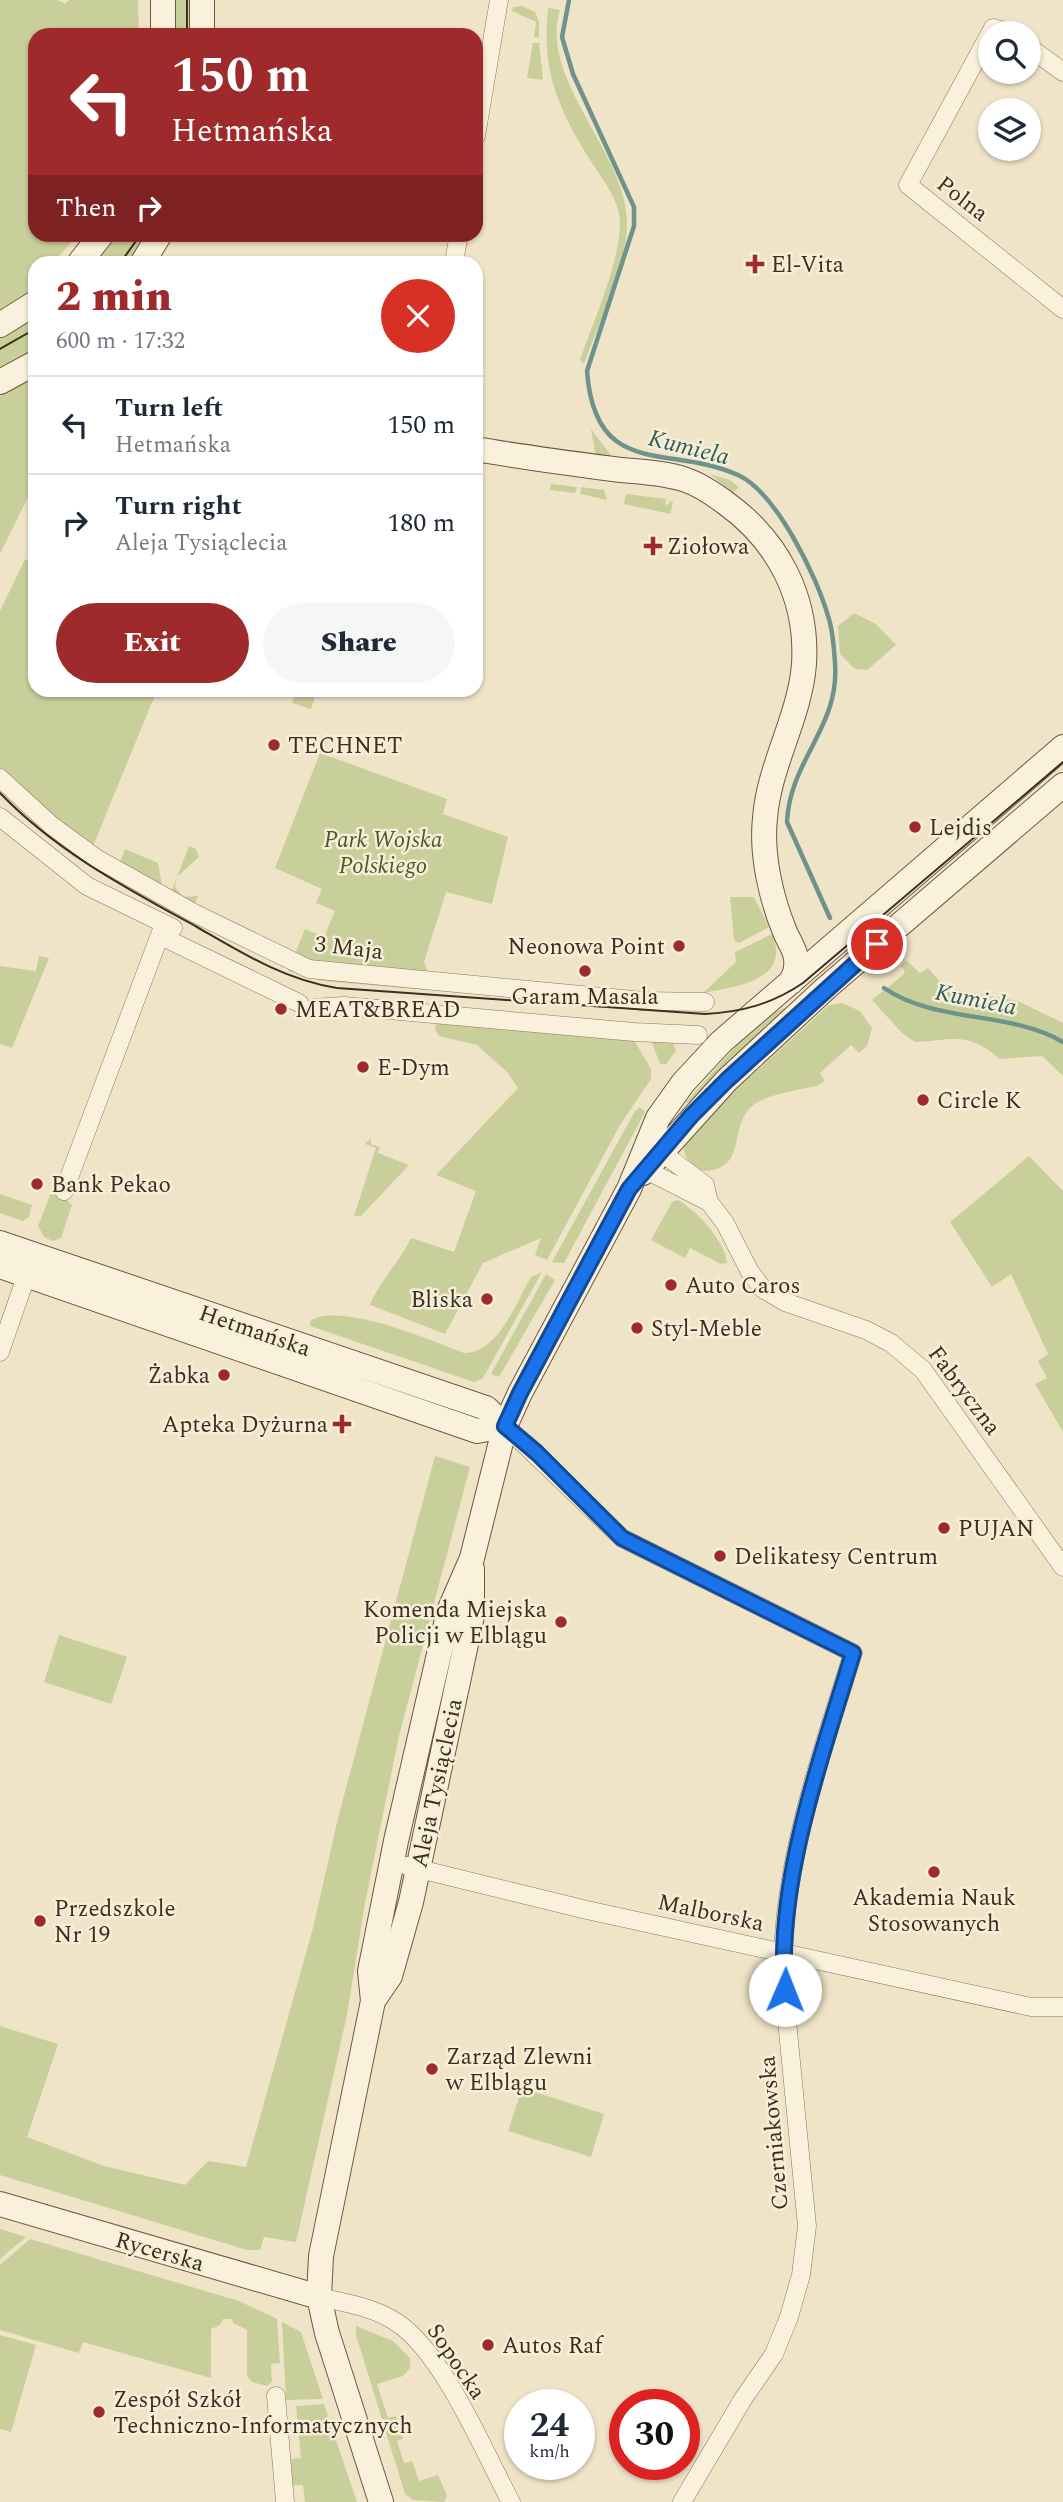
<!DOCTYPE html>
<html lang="en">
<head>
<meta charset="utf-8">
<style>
	:root { --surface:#fff; --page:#f6f6f7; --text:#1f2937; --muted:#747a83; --line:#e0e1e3; --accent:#9e2a2b }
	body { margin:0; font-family:Spectral,serif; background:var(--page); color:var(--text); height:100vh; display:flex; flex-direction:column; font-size:26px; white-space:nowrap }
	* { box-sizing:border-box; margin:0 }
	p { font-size:23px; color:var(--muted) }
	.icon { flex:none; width:38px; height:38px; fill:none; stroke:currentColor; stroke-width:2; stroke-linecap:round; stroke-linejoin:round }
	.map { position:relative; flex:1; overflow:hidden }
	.panel { position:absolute; left:28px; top:256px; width:455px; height:441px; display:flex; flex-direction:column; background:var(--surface); border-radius:21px; box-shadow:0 2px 5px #0004 }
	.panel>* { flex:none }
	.hud { position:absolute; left:28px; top:28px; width:455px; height:214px; border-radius:21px; box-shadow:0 2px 5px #0004; background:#9e2a2b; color:#fff; overflow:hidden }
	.buttons { position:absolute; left:978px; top:21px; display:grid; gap:14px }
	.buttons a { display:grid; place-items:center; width:63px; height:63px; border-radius:50%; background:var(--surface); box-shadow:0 2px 5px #0004; font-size:35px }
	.speed { position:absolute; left:504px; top:2389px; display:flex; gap:14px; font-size:35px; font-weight:700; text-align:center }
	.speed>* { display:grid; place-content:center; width:91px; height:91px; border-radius:50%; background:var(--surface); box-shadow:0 2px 5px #0004; line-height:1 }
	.speed small { font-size:18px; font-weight:400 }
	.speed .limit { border:10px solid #d22; background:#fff; color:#111 }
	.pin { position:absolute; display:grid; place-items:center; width:60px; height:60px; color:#fff; margin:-30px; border:4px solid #fff; border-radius:50%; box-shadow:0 2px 7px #0007 }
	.me { position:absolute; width:77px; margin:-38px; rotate:1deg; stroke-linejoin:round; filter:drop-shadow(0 0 5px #0008) }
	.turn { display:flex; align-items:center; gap:24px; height:147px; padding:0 28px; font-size:32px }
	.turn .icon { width:91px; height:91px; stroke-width:2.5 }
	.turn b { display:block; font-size:49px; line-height:60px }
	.then { display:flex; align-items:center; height:66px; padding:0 28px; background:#0003; gap:14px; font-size:26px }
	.round { display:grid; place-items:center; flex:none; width:74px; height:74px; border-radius:37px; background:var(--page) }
	.headline { display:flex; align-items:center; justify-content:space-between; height:119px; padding:0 28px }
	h1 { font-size:42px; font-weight:800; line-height:52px; color:var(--accent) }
	.primary-button { display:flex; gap:14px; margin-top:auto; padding:14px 28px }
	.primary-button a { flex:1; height:80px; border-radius:42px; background:var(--accent); color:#fff; font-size:28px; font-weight:800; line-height:80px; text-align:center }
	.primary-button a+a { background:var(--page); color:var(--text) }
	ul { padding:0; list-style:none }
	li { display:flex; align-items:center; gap:21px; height:98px; padding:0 28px; border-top:2px solid var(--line) }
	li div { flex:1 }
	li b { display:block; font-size:26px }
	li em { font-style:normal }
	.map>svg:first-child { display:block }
	.green { fill:#c9cf9b }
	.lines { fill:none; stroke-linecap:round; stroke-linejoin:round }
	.stream { stroke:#6f938a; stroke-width:4.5 }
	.street-casing { stroke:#8d765c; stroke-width:19 }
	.secondary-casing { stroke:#6f573f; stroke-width:26 }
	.street { stroke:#faf1dc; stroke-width:18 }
	.secondary { stroke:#faf1dc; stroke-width:24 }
	.tram { stroke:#3d2e20; stroke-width:2 }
	.route-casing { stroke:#114b97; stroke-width:18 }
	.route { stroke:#1a73e8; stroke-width:12 }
	.poi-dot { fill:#9e2a2b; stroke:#f7eed8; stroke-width:2.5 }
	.labels { text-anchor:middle; stroke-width:5; stroke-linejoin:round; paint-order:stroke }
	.street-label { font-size:23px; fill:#3d2e20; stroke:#f7eed8 }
	.poi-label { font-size:23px; fill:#3d2e20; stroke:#f7eed8; text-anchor:start }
	.park-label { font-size:23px; font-style:italic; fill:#4d5a26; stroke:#f7eed8 }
	.water-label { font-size:24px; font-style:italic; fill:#2f5d5a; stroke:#f7eed8 }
</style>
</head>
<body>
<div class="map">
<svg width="1063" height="2502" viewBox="0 0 1063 2502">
	<rect width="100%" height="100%" fill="#f0e4c8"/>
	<path class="green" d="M 0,0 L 58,0 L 65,4 L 69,0 L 138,0 L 139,35 L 35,35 L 35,234 L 78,235 L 56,259 L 57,262 L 35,262 L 35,287 L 0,313 Z
		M 172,0 L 194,0 L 194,35 L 173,35 Z
		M 522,6 L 535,12 L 539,22 L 539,37 L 534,37 L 536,22 L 512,11 L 513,7 Z
		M 548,8 L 560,10 C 538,80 629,155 627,225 C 626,270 599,322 584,364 L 580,360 C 594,319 620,264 620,221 C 619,200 603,180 592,163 C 559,110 541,73 548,8 Z
		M 533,43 L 539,43 L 543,80 L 527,78 Z
		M 117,235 L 150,235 L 132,262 L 97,262 Z
		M 35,313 L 35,354 L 0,373 L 0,338 Z
		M 35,374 L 35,483 L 0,554 L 0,396 Z
		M 591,429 L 613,458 L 596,457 Z
		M 710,474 L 730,480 L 739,487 L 733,493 Z
		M 551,484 L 577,487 L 575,493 L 550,490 Z
		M 581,487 L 604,490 L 607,500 L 580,494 Z
		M 626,494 L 666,499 L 665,504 L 668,505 L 670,501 L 673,502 L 670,514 L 624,504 Z
		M 25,559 L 35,564 L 35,690 L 157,690 L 87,861 L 0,787 L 0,611 Z
		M 854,613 L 876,624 L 896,645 L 867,670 L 855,669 L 840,654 L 838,626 Z
		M 296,690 L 317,690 L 311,709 L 292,703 Z
		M 320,753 L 447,799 L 443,814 L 508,837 L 492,904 L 446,892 L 424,962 L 431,981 L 427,990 L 322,981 L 288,971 L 305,929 L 324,937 L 335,911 L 316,903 L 322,889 L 275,868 Z
		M 189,846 L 196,849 L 199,857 L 177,877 L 175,887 L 183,897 L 198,896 L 193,908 L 173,898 L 172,890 Z
		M 125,849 L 158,863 L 162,886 L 119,865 Z
		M 730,897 L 754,897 L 769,927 L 739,943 L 734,940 Z
		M 772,934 C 792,980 736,987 703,993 L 736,962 L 735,952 Z
		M 39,956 L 49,958 L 12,1048 L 0,1044 L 0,966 L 36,971 Z
		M 906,960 L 920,973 L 928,968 L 946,988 L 1018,1001 L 1063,1023 L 1063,1076 L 1042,1056 L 1000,1059 C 967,1031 954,1040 915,1042 L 902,1033 L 872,1000 L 903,975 L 905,971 L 900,966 Z
		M 842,1003 L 860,1011 L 872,1028 L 867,1046 L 859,1053 L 851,1045 L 820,1073 L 825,1081 L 818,1085 C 799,1091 766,1093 751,1107 C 728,1129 748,1169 704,1171 C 690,1167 683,1157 683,1142 L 714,1102 L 760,1068 L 829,1005 Z
		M 791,1005 L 691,1106 L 686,1102 L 760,1019 Z
		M 437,1019 L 634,1040 L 651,1069 L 651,1079 L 620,1125 L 547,1260 L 535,1255 L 541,1238 L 483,1263 L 445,1334 L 370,1305 C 380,1280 400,1262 411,1238 L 454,1252 L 476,1191 L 436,1175 L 518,1088 L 507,1072 L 477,1045 L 439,1036 L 435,1029 Z
		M 651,1040 L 672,1040 L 676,1051 L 666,1064 L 660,1064 Z
		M 640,1107 L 645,1112 L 564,1263 L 552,1262 L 635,1111 Z
		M 371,1138 L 371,1144 L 380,1147 L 378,1153 L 409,1165 L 361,1216 L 354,1216 L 376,1148 L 365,1144 Z
		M 1029,1156 L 1063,1191 L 1063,1432 L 1035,1384 L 1047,1378 L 1038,1361 L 1048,1354 L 1011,1274 L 992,1287 L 950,1222 Z
		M 51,1193 L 66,1199 L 72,1205 L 61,1238 L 53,1241 L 44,1237 L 38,1226 Z
		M 0,1194 L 32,1205 L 29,1217 L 23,1221 L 0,1213 Z
		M 678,1200 C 696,1210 726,1242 727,1263 L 721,1264 L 690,1248 L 685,1258 L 651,1240 L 672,1202 Z
		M 542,1272 L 483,1378 L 474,1382 L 310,1326 L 311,1320 C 345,1303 429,1340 464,1353 C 499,1353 516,1302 531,1277 Z
		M 546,1274 L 555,1280 L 499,1377 L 491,1374 Z
		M 435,1456 L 470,1467 L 399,1736 L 365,1903 L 347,2015 L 296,2242 L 264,2237 L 260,2250 L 247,2250 L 0,2175 L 0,2026 L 58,2044 L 27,2137 L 104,2166 L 185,2185 L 208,2161 L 246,2167 L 313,1928 L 339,1814 Z
		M 59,1635 L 127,1657 L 111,1704 L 44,1682 Z
		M 522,2088 L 604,2114 L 591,2157 L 508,2131 Z
		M 0,2229 L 26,2237 L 0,2259 Z
		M 30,2239 L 239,2301 L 277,2319 L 280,2363 L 271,2364 L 272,2382 L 267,2386 L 252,2382 L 247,2376 L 247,2330 L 233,2323 L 232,2319 L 223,2319 L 220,2325 L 211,2329 L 211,2378 L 83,2342 L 79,2353 L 0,2330 L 0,2265 Z
		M 282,2322 L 301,2332 L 323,2399 L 286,2400 Z
		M 356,2326 L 393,2341 L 410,2358 L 410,2368 L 403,2376 L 377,2384 L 388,2418 L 396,2416 L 403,2439 L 397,2441 L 404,2463 L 412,2461 L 419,2481 L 438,2475 L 447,2496 L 444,2502 L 413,2500 L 405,2494 L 356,2335 Z
		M 0,2335 L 36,2345 L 11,2432 L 0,2429 Z
		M 324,2404 L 357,2502 L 305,2502 L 303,2485 L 288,2486 L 286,2460 L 301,2458 L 296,2406 Z"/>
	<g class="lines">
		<path class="stream" d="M 569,0 L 562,37 L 573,74 L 634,207 L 634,226 L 587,371 C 595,480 669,444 738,475 C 776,492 817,577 828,616 C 833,630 834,648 835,663 C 840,727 790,759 787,822 L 830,918
			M 884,988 C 937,1024 1008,1010 1063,1042"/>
		<g class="street-casing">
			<path id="street" d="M 1011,33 L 993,28 L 908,185 L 1063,309
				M 1029,47 L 1063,72
				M 476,136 L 499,0
				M 454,262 L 459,234
				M 0,778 L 51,825 L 96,858 L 194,913 L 309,969 L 644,1001 L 705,1002
				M 0,817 L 87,886 L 173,928
				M 169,940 L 299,1003
				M 314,1008 L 344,1006 L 634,1032 L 698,1035
				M 64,1191 L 164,924
				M 709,1202 L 656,1175 L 642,1157 L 661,1152 L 705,1185 L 709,1202 L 725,1223 L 750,1272 L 763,1289 L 785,1302 L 866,1330 L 891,1343 L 923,1370 L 1063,1567
				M 0,1352 L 30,1265
				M 505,1426 L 622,1538 L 853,1653 C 821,1755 776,1882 784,1990 L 807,2226 L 801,2275 L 789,2317 L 774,2354 L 743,2399 L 682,2502
				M 407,1866 L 587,1910 L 1031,2007 L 1063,2007
				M 319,2297 C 346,2303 373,2307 396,2322 C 443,2352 484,2452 511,2502
				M 276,2396 L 285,2502"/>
		</g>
		<g class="secondary-casing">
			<path id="secondary" d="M 163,0 L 163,35
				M 202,0 L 202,35
				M 80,262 L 102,234
				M 143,262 L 160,234
				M 0,325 L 35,303
				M 0,382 L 35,363
				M 476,449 C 521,457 567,463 613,469 C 637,472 663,472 686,480 C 701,485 715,495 727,504 C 779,542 808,599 804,664 C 800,717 769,765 765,818 C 761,855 771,898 785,932 C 790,944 798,953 796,967 C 796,972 793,977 791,982
				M 643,1173 L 727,1080 L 826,988 L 1063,785
				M 0,1243 L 486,1408 L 505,1426
				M 0,1266 L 477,1431 L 505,1426
				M 373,2001 L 390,1976 L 411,1902 L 472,1616 L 472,1569
				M 0,2204 L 319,2297
				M 381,2502 L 327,2333 L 319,2297 L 321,2256 L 373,2001 L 370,1971 L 396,1841 L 449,1611 L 472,1558 L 505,1426 L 520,1393 L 629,1189 L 658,1118 L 683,1083 L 721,1042 L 1063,747"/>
		</g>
		<use href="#street" class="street"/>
		<use href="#secondary" class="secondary"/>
		<path class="tram" d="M 187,0 L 187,35
			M 121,262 L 141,234
			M 0,349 L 35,329
			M 0,793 C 57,852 126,888 197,927 C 242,953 285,980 337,988 L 705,1014 C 742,1012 772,1004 803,983 L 1063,762"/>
	</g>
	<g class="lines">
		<g class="route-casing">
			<path id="route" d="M 785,1990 C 776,1881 822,1756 853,1653 L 622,1538 L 537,1453 L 505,1426 L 520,1393 L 629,1189 L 691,1116 L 727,1080 L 877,944"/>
		</g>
		<use href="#route" class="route"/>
	</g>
	<g class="poi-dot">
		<path d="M751.5 253.5h7v7h7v7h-7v7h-7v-7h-7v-7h7z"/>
		<path d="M649.5 535.5h7v7h7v7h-7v7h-7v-7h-7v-7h7z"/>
		<circle cx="274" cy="745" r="7"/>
		<circle cx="915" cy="827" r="7"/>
		<circle cx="679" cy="946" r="7"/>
		<circle cx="585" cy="971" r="7"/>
		<circle cx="281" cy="1009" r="7"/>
		<circle cx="363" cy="1067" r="7"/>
		<circle cx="923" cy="1100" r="7"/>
		<circle cx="37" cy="1184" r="7"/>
		<circle cx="671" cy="1285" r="7"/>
		<circle cx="487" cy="1299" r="7"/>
		<circle cx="637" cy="1328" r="7"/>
		<circle cx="224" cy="1375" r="7"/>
		<path d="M338.5 1413.5h7v7h7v7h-7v7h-7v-7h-7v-7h7z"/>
		<circle cx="944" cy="1528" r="7"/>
		<circle cx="720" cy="1556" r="7"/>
		<circle cx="561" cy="1622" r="7"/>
		<circle cx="934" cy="1872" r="7"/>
		<circle cx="40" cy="1921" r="7"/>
		<circle cx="432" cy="2069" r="7"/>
		<circle cx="488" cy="2345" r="7"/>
		<circle cx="99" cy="2412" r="7"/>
	</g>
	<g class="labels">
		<g class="street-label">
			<text transform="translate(963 198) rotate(38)" y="8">Polna</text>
			<text transform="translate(349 947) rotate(7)" y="8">3 Maja</text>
			<text transform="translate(255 1330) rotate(19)" y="8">Hetmańska</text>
			<text transform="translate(965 1390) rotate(53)" y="8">Fabryczna</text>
			<text transform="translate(436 1783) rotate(-78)" y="8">Aleja Tysiąclecia</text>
			<text transform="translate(711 1912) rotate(12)" y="8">Malborska</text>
			<text transform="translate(773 2133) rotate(-95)" y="8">Czerniakowska</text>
			<text transform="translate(160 2251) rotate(16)" y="8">Rycerska</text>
			<text transform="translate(457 2361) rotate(56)" y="8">Sopocka</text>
		</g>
		<g class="poi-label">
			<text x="771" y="272">El-Vita</text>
			<text x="667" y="554">Ziołowa</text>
			<text x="288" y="753">TECHNET</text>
			<text x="929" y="835">Lejdis</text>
			<text x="665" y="954" text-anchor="end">Neonowa Point</text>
			<text x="585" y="1004" text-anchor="middle">Garam Masala</text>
			<text x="295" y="1017">MEAT&amp;BREAD</text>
			<text x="377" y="1075">E-Dym</text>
			<text x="937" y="1108">Circle K</text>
			<text x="51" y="1192">Bank Pekao</text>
			<text x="685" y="1293">Auto Caros</text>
			<text x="473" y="1307" text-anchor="end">Bliska</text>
			<text x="651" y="1336">Styl-Meble</text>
			<text x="210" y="1383" text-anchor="end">Żabka</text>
			<text x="328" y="1432" text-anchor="end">Apteka Dyżurna</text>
			<text x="958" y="1536">PUJAN</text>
			<text x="734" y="1564">Delikatesy Centrum</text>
			<text x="547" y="1617" text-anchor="end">Komenda Miejska<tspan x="547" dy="26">Policji w Elblągu</tspan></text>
			<text x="934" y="1905" text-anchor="middle">Akademia Nauk<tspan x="934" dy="26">Stosowanych</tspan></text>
			<text x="54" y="1916">Przedszkole<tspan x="54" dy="26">Nr 19</tspan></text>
			<text x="446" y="2064">Zarząd Zlewni<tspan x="446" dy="26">w Elblągu</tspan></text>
			<text x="502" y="2353">Autos Raf</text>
			<text x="113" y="2407">Zespół Szkół<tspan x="113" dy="26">Techniczno-Informatycznych</tspan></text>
		</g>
		<g class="park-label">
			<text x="383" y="847">Park Wojska<tspan x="383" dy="26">Polskiego</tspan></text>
		</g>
		<g class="water-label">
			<text transform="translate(689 447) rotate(14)" y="8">Kumiela</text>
			<text transform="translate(976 999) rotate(11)" y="8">Kumiela</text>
		</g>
	</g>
</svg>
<div class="buttons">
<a><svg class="icon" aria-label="search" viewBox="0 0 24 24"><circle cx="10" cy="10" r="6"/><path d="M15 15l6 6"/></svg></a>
<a><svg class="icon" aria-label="layers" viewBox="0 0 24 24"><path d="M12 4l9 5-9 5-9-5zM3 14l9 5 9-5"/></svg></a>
</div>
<div class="speed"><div>24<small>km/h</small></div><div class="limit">30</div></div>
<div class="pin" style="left:877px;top:944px;background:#d93025"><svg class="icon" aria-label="arrive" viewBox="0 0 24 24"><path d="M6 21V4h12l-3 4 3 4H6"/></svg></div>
<svg class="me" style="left:785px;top:1990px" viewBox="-20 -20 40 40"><circle r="19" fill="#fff"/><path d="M0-13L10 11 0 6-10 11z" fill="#1a73e8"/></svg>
<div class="hud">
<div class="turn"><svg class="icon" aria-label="left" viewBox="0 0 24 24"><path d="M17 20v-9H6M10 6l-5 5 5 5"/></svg><div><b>150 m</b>Hetmańska</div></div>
<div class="then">Then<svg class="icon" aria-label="right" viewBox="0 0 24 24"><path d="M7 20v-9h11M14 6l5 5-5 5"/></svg></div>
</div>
<section class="panel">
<div class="headline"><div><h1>2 min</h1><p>600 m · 17:32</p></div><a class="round" style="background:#d93025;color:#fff"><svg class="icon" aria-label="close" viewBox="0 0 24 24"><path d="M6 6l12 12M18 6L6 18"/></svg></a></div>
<ul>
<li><svg class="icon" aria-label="left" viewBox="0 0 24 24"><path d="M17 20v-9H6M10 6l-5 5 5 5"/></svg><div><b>Turn left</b><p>Hetmańska</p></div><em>150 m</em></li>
<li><svg class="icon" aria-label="right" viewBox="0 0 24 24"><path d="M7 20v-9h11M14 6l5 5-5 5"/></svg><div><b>Turn right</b><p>Aleja Tysiąclecia</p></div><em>180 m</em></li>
</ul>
<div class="primary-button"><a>Exit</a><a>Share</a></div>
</section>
</div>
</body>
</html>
